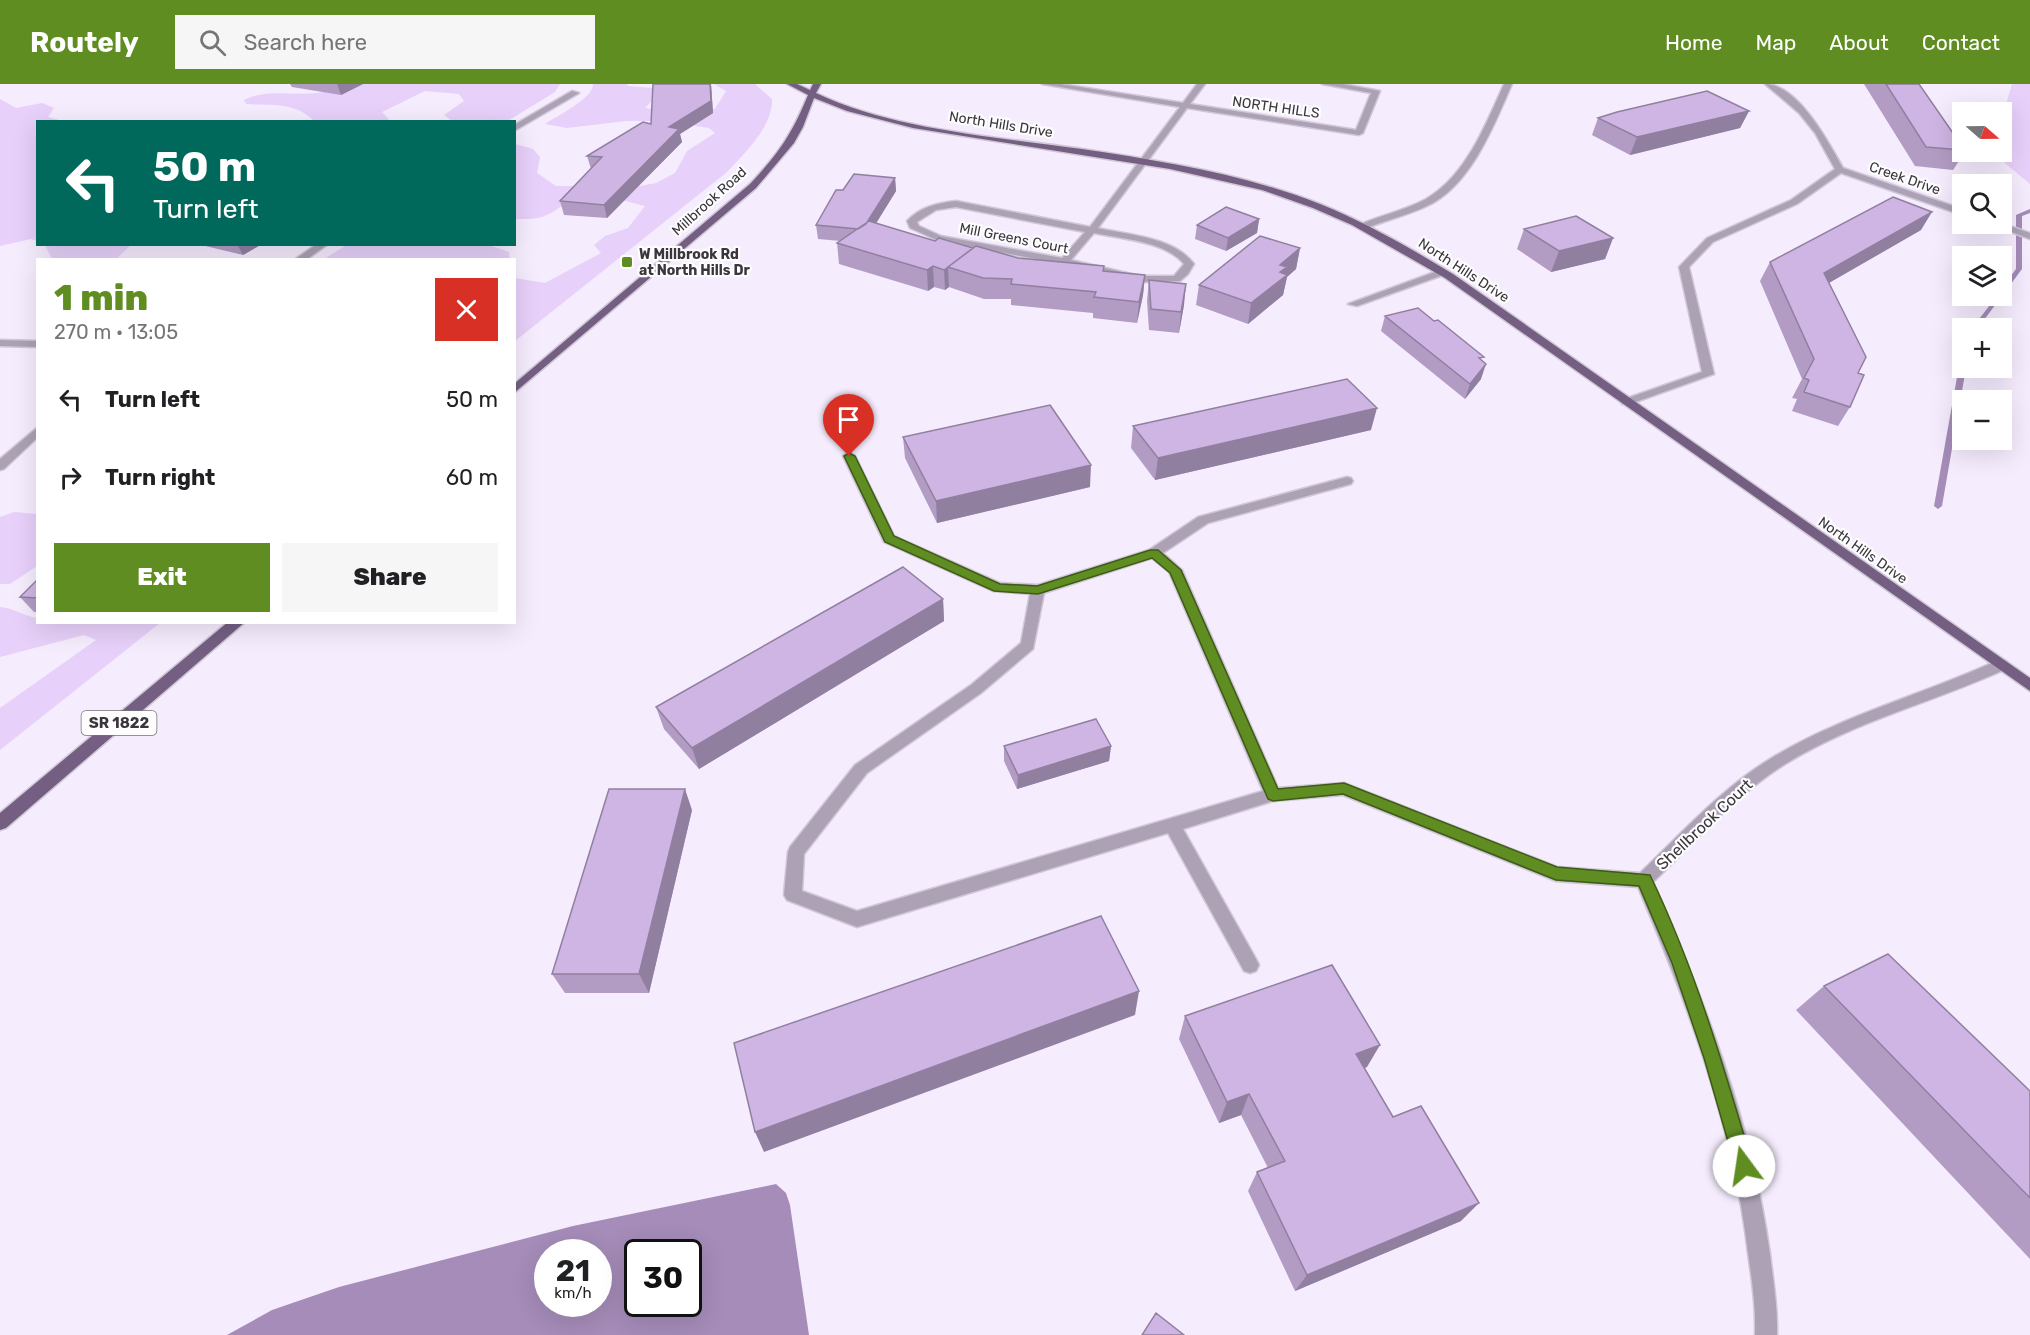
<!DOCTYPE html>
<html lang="en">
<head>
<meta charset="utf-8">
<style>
	:root { --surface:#fff; --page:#f6f6f6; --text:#202124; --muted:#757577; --accent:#5f8d21 }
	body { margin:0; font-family:Rubik,sans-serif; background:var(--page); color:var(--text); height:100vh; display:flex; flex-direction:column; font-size:22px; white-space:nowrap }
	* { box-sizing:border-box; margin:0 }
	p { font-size:20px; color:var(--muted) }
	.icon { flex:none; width:33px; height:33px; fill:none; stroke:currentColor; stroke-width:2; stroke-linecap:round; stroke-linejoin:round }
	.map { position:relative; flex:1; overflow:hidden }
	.details { position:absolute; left:36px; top:174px; width:480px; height:366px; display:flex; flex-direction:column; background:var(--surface); border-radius:0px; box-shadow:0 6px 24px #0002 }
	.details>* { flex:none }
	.hud { position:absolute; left:36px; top:36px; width:480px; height:126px; border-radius:0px; box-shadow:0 6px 24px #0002; background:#00695c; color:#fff; overflow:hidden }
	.needle { width:39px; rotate:110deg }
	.buttons { position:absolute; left:1952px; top:18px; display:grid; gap:12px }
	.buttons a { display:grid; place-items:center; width:60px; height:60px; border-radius:0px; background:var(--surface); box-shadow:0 6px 24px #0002; font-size:30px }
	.speed { position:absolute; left:534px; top:1155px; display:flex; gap:12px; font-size:30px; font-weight:700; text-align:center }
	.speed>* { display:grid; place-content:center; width:78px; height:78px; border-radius:50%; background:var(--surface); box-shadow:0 6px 24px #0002; line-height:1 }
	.speed small { font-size:15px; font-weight:400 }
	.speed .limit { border:3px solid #111; border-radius:9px; background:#fff; color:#111 }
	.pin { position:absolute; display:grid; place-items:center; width:51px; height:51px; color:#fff; margin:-62px -26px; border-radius:50% 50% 50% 0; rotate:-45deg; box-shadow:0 0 6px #0007 }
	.pin .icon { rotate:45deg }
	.me { position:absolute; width:66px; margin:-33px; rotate:346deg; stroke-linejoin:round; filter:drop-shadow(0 0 4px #0008) }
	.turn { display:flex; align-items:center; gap:21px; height:126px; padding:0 18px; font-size:27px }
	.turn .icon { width:78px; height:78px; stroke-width:2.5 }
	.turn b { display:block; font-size:42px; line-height:51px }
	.round { display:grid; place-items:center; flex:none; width:63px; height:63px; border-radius:0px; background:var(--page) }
	.summary { display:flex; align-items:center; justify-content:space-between; height:102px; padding:0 18px }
	h1 { font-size:36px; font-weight:800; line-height:45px; color:var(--accent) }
	.button { display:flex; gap:12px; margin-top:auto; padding:12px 18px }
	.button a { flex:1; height:69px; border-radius:0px; background:var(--accent); color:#fff; font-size:24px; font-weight:800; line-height:69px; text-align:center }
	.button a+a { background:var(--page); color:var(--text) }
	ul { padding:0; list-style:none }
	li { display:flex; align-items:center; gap:18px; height:78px; padding:0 18px }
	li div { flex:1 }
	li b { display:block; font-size:22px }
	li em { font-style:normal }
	header { display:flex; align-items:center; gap:36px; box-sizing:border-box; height:84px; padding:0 30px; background:var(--accent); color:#fff }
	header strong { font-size:28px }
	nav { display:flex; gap:33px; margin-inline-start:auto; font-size:21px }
	.search { width:420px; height:54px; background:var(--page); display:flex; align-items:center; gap:15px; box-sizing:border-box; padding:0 21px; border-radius:0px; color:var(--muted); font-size:22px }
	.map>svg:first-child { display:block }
	.green { fill:#e7d0f9 }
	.water { fill:#a58cb9; fill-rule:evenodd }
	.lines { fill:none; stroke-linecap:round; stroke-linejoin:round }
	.stream { fill:#a58cb9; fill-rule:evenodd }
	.minor-casing { stroke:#d0c8d7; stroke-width:3 }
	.major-casing { stroke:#d0c8d7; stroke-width:3 }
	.minor { fill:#aca1b5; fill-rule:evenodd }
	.major { fill:#745f83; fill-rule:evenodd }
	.wall { fill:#b29cc4 }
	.shaded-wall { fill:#917fa0 }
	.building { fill:#cfb5e4; stroke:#917fa0; stroke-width:1.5 }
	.route { fill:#5f8d21; stroke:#3e5c15; stroke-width:1.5 }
	.poi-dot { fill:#5f8d21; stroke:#fdfdfd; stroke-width:2 }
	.labels { text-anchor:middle; stroke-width:4.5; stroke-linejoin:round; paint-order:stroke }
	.far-street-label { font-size:14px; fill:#3b363e; stroke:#fdfdfd }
	.far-poi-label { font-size:14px; font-weight:bold; fill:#3b363e; stroke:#fdfdfd; text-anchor:start }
	.shield { fill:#fdfdfd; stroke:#757277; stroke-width:1.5 }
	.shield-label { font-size:15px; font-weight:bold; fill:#3b363e }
	.street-label { font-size:16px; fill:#3b363e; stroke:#fdfdfd }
</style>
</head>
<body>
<header>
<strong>Routely</strong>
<div class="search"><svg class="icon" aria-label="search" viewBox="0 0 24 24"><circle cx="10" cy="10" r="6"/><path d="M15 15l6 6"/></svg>Search here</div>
<nav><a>Home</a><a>Map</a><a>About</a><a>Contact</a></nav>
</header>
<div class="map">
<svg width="2030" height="1251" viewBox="0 0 2030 1251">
	<rect width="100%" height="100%" fill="#f5ecfd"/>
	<path class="green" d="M 343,0 L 560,0 L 555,8 L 506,38 L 452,37 L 444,31 L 464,17 L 459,10 L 425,7 L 382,28 L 389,35 L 385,38 L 314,37 C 295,17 271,22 246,20 L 244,16 C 276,0 312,20 343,0 Z
		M 593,0 L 627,0 L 628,2 L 653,4 L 660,8 L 645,24 L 666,27 L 715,25 L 726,7 L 714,0 L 755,0 L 772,15 C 773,43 744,69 727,88 L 515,257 L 515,194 L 545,199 L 601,169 L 594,161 L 605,152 L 628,144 L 645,122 L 618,115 L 574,112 C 551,131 545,136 515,135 L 515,60 L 533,65 L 540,73 L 537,89 L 556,102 L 640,102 L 656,99 L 675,89 L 687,67 L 715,49 L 709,44 L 663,37 L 626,37 L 567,44 L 545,40 C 557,32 594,14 593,0 Z
		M 2012,0 L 2030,0 L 2030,100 L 2000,75 L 2003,31 Z
		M 0,15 L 16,24 L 42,19 L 54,24 L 48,33 L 63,37 L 38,38 L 37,157 L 31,155 L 0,162 Z
		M 348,160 L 488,161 L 509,168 L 510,175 L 324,175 Z
		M 45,161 L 131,161 L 115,176 L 52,175 Z
		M 14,428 L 37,430 L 37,482 L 10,500 L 0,500 L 0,433 Z
		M 0,523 C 14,524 24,532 37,534 L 38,538 L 160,539 L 0,666 L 0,624 L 96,556 L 84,551 L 0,573 Z"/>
	<path class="water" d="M 776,1100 L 786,1109 L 790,1121 L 809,1251 L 227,1251 L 272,1226 L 339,1203 L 573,1142 ZM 548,1168 L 598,1168 L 598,1220 L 548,1220 ZM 638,1168 L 688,1168 L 688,1220 L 638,1220 Z"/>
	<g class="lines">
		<path class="stream" d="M 2030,125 L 2030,129 L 2022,132 L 2022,185 L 1978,244 L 1972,244 L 1997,212 L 2001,212 L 2001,205 L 2016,185 L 2016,131 Z
			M 1959,282 L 1962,282 L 1962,284 L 1966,284 L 1942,422 L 1938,425 L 1934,422 Z"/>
		<g class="minor-casing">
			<path id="minor" d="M 1042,0 L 1061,0 L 1183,19 L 1197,0 L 1205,0 L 1190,20 L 1356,46 L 1371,9 L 1322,0 L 1343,0 L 1380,7 L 1363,49 L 1359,51 L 1187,24 L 1098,144 C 1129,151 1174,153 1194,180 L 1188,190 L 1180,197 L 1140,198 L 1064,180 L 939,157 L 910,144 L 907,137 C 920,123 938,119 956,117 L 1090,143 L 1180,23 ZM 956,123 L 1085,148 L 1062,174 L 941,152 L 919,142 L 917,138 L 936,126 ZM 1094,149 C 1122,155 1165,157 1184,180 L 1174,192 L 1140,192 L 1071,176 Z
				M 1504,0 L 1512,0 C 1494,41 1473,96 1433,119 C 1413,130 1389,135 1367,144 L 1361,144 L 1361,140 C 1382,131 1406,126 1426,115 C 1466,92 1486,40 1504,0 Z
				M 1765,0 C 1798,0 1829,59 1843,84 L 1962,125 L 1962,131 L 1841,89 L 1797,120 L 1713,158 L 1689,183 L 1714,290 L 1630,320 L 1622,320 L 1622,316 L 1702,288 L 1679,183 L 1681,181 L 1707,154 L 1791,116 L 1835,85 L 1815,49 L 1799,29 Z
				M 572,7 L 579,9 L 514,47 L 514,41 Z
				M 2001,139 L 2030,149 L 2030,155 L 1990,140 Z
				M 317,160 L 328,160 L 306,176 L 294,176 Z
				M 1443,185 L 1448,188 L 1446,190 L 1357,222 L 1348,220 Z
				M 0,256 L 38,257 L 38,263 L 0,262 Z
				M 38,343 L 38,353 L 4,385 L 0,386 L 0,375 Z
				M 849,368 L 855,372 L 894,452 L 1000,499 L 1038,501 L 1149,466 L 1198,433 L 1347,393 L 1351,394 L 1353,397 L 1351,400 L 1208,439 L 1163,469 L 1182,486 L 1278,704 L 1344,699 L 1557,783 L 1640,789 C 1682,749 1721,705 1770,675 C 1840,632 1922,611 1996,577 L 2006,577 L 2008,581 L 2006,585 C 1932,619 1848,639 1779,684 C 1732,715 1694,759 1653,798 C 1705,918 1752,1040 1770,1170 C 1773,1196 1778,1224 1777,1251 L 1755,1251 C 1756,1224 1752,1196 1748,1169 C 1733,1041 1688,921 1638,803 L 1556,797 L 1343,711 L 1273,717 L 1183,745 L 1256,875 L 1259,881 L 1256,887 L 1250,889 L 1244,887 L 1168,749 L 857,843 L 787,816 L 784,811 L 788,768 L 790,763 L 855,681 L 971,601 L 1021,559 L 1030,510 L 993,507 L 884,458 L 843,372 ZM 1152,474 L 1169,488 L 1263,707 L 857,827 L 802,807 L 804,770 L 867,689 L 981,609 L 1033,565 L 1044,509 Z"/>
		</g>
		<g class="major-casing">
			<path id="major" d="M 787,0 L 797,0 L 810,6 L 813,0 L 821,0 L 816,9 C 893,46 998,53 1082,65 C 1162,77 1244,90 1320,120 C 1367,139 1410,164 1453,190 L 2030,594 L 2030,607 L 1445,194 L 1352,141 L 1313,124 L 1262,106 L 1170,85 L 913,44 L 847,27 L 814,14 L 803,43 L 794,59 L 756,104 L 514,309 L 514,300 L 750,100 C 779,69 792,50 808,11 Z
				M 228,538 L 245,538 L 6,744 L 0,746 L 0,729 Z"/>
		</g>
		<use href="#minor" class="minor"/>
		<use href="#major" class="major"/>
	</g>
	<path class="wall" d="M 290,0 L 363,0 L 341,11 L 292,3 Z
		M 653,0 L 711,0 L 713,29 L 680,50 L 682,58 L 607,134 L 564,131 L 560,117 L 591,85 L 587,72 L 651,40 Z
		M 1864,0 L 1919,0 L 1962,62 L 1962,68 L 1965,68 L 1953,86 L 1915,82 Z
		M 1749,27 L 1740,44 L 1630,71 L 1592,51 L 1598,34 Z
		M 895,94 L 896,107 L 876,139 L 935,157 L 1018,174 L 1104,182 L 1104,187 L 1145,191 L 1143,211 L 1137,239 L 1093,234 L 1093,229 L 1011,221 L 1011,215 L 984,215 L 949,203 L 945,206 L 934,203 L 928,207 L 839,180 L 837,159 L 841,157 L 818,155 L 816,141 L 843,106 Z
		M 1259,135 L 1257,149 L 1226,167 L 1195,155 L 1197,141 Z
		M 1524,145 L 1613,154 L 1605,175 L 1551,188 L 1517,165 Z
		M 1921,146 L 1829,199 L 1858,289 L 1850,323 L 1838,342 L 1792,327 L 1797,315 L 1792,314 L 1802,295 L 1760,197 L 1770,178 Z
		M 197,160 L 262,160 L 243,171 Z
		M 1300,164 L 1296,185 L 1287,193 L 1283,211 L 1248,240 L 1196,221 L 1199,201 Z
		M 1149,196 L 1184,221 L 1179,249 L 1149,246 L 1147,217 Z
		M 1385,232 L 1483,277 L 1481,295 L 1465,315 L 1381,247 Z
		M 1133,342 L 1371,346 L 1155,396 L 1131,364 Z
		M 903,353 L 1090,403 L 937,439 L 905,374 Z
		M 38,495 L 38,528 L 34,528 L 20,513 Z
		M 943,515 L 944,537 L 699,685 L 664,645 L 656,623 Z
		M 1004,662 L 1111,662 L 1109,677 L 1017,705 L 1004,677 Z
		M 692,726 L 649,909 L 565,909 L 552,890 Z
		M 1824,902 L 2030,1007 L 2030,1175 L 1796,926 Z
		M 1185,932 L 1367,983 L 1364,984 L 1393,1033 L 1461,1137 L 1295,1207 L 1248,1107 L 1257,1088 L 1268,1084 L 1241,1031 L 1219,1039 L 1179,955 Z"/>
	<path class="shaded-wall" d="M 337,0 L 363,0 L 341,11 Z
		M 710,0 L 711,0 L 713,29 L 680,50 L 682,58 L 607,134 L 604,121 L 669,43 Z
		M 1749,27 L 1740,44 L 1630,71 L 1637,53 Z
		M 895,94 L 896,107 L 864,159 L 862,145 Z
		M 1932,128 L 1921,146 L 1813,208 L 1824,189 Z
		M 1259,135 L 1257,149 L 1226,167 L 1228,154 Z
		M 1613,154 L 1605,175 L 1551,188 L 1559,167 Z
		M 237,160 L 262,160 L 243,171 Z
		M 1300,164 L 1296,185 L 1287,193 L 1283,211 L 1248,240 L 1251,219 L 1280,181 Z
		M 933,182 L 934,203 L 928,207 L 927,186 Z
		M 948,183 L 949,203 L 945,206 L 944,186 Z
		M 1145,191 L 1143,211 L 1137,239 L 1139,218 Z
		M 1186,200 L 1184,221 L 1179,249 L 1181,228 Z
		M 1486,280 L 1481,295 L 1465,315 L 1470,300 Z
		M 1377,324 L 1371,346 L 1155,396 L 1158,374 Z
		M 1091,381 L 1090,403 L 937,439 L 936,417 Z
		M 943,515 L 944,537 L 699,685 L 692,664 Z
		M 1111,662 L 1109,677 L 1017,705 L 1018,691 Z
		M 685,705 L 692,726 L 649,909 L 639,890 Z
		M 1139,907 L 1135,931 L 764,1068 L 755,1048 Z
		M 1380,961 L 1367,983 L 1344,992 L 1356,970 Z
		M 1249,1010 L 1241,1031 L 1219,1039 L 1227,1018 Z
		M 1479,1119 L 1461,1137 L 1295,1207 L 1307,1191 Z"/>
	<path class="building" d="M 653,0 L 710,0 L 711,17 L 669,43 L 679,45 L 604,121 L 560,117 L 602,73 L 587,72 L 643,38 L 651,40 Z
		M 1886,0 L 1919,0 L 1962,62 L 1962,66 L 1926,63 Z
		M 1707,7 L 1749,27 L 1637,53 L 1598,34 L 1617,28 Z
		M 854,90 L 895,94 L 866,140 L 858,145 L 816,141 L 836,106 L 843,106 Z
		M 1893,113 L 1932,128 L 1824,189 L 1866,273 L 1858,289 L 1864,291 L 1850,323 L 1804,308 L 1809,296 L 1804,294 L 1814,275 L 1770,178 Z
		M 1226,123 L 1259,135 L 1228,154 L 1197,141 Z
		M 1576,132 L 1613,154 L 1559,167 L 1524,145 Z
		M 869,137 L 935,157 L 939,154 L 973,164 L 944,186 L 933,182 L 927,186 L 837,159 Z
		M 1260,152 L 1300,164 L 1280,181 L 1287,183 L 1280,188 L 1287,191 L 1251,219 L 1199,201 Z
		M 976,162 L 1018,174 L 1104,182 L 1103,187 L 1145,191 L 1139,218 L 1094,213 L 1096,208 L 1011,200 L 1012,195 L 983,194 L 948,183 Z
		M 1149,196 L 1186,200 L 1181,228 L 1151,225 Z
		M 1418,224 L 1434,237 L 1438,236 L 1484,273 L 1479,274 L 1486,280 L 1470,300 L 1385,232 Z
		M 1347,295 L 1377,324 L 1158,374 L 1133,342 Z
		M 1050,321 L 1091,381 L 936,417 L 903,353 Z
		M 903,483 L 943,515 L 692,664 L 656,623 Z
		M 38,495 L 38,514 L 20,513 Z
		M 1096,635 L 1111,662 L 1018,691 L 1004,662 Z
		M 609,705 L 685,705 L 639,890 L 552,890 Z
		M 1101,832 L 1139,907 L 755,1048 L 734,959 Z
		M 1888,870 L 2030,1007 L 2030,1114 L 1824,902 Z
		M 1332,881 L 1380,961 L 1356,970 L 1393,1033 L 1421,1022 L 1479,1119 L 1307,1191 L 1257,1088 L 1285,1077 L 1249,1010 L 1227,1018 L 1185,932 Z
		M 1156,1229 L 1184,1251 L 1142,1251 Z"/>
	<path class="route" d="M 849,369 L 855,372 L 894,452 L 1000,500 L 1037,502 L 1150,466 L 1158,466 L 1181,486 L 1278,705 L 1344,699 L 1557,783 L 1650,791 C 1695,884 1724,983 1753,1082 L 1751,1088 L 1744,1091 L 1738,1088 L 1735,1082 L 1704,974 L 1672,879 L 1639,802 L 1556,796 L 1343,710 L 1273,717 L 1268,715 L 1170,489 L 1152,474 L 1038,510 L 994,507 L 885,458 L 844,372 Z"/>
	<rect class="poi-dot" x="621" y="172" width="12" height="12" rx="3"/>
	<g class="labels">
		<g class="far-street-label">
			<text transform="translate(1276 23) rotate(8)" y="5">NORTH HILLS</text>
			<text transform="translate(1001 40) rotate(9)" y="5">North Hills Drive</text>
			<text transform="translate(1905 94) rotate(19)" y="5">Creek Drive</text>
			<text transform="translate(709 117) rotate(-42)" y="5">Millbrook Road</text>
			<text transform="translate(1014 154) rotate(11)" y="5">Mill Greens Court</text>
			<text transform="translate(1464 186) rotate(33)" y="5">North Hills Drive</text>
			<text transform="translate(1863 466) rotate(35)" y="5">North Hills Drive</text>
		</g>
		<g class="far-poi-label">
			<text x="639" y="175">W Millbrook Rd<tspan x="639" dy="16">at North Hills Dr</tspan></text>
		</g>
		<rect class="shield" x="81.5" y="627" width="75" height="24" rx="4.5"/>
		<g class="shield-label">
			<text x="119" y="644">SR 1822</text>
		</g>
		<g class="street-label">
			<text transform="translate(1704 740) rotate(-43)" y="6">Shellbrook Court</text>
		</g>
	</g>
</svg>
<div class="buttons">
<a><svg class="needle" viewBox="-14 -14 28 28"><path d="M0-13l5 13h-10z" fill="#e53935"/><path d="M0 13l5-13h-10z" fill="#757577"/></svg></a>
<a><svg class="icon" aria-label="search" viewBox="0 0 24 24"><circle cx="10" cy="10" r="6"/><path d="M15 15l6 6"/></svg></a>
<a><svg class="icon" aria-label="layers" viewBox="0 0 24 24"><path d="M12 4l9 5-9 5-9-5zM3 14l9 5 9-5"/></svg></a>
<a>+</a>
<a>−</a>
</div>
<div class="speed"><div>21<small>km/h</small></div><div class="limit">30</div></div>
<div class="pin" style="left:849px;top:372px;background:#d93025"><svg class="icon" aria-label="arrive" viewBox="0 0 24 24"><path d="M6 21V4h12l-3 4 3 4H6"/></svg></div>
<svg class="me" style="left:1744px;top:1082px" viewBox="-20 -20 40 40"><circle r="19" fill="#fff"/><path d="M0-13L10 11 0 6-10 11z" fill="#5f8d21"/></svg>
<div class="hud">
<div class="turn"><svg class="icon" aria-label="left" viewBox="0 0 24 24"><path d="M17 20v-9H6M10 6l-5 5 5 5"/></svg><div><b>50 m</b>Turn left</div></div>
</div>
<section class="details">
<div class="summary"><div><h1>1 min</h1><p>270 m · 13:05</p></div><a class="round" style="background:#d93025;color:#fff"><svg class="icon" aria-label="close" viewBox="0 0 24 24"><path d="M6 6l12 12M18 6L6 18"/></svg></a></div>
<ul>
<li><svg class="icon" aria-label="left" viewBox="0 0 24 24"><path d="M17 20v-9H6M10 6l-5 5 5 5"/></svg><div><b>Turn left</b></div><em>50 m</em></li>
<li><svg class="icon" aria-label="right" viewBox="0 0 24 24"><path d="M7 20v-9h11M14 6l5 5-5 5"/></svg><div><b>Turn right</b></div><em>60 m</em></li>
</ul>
<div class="button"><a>Exit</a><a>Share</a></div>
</section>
</div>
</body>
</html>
